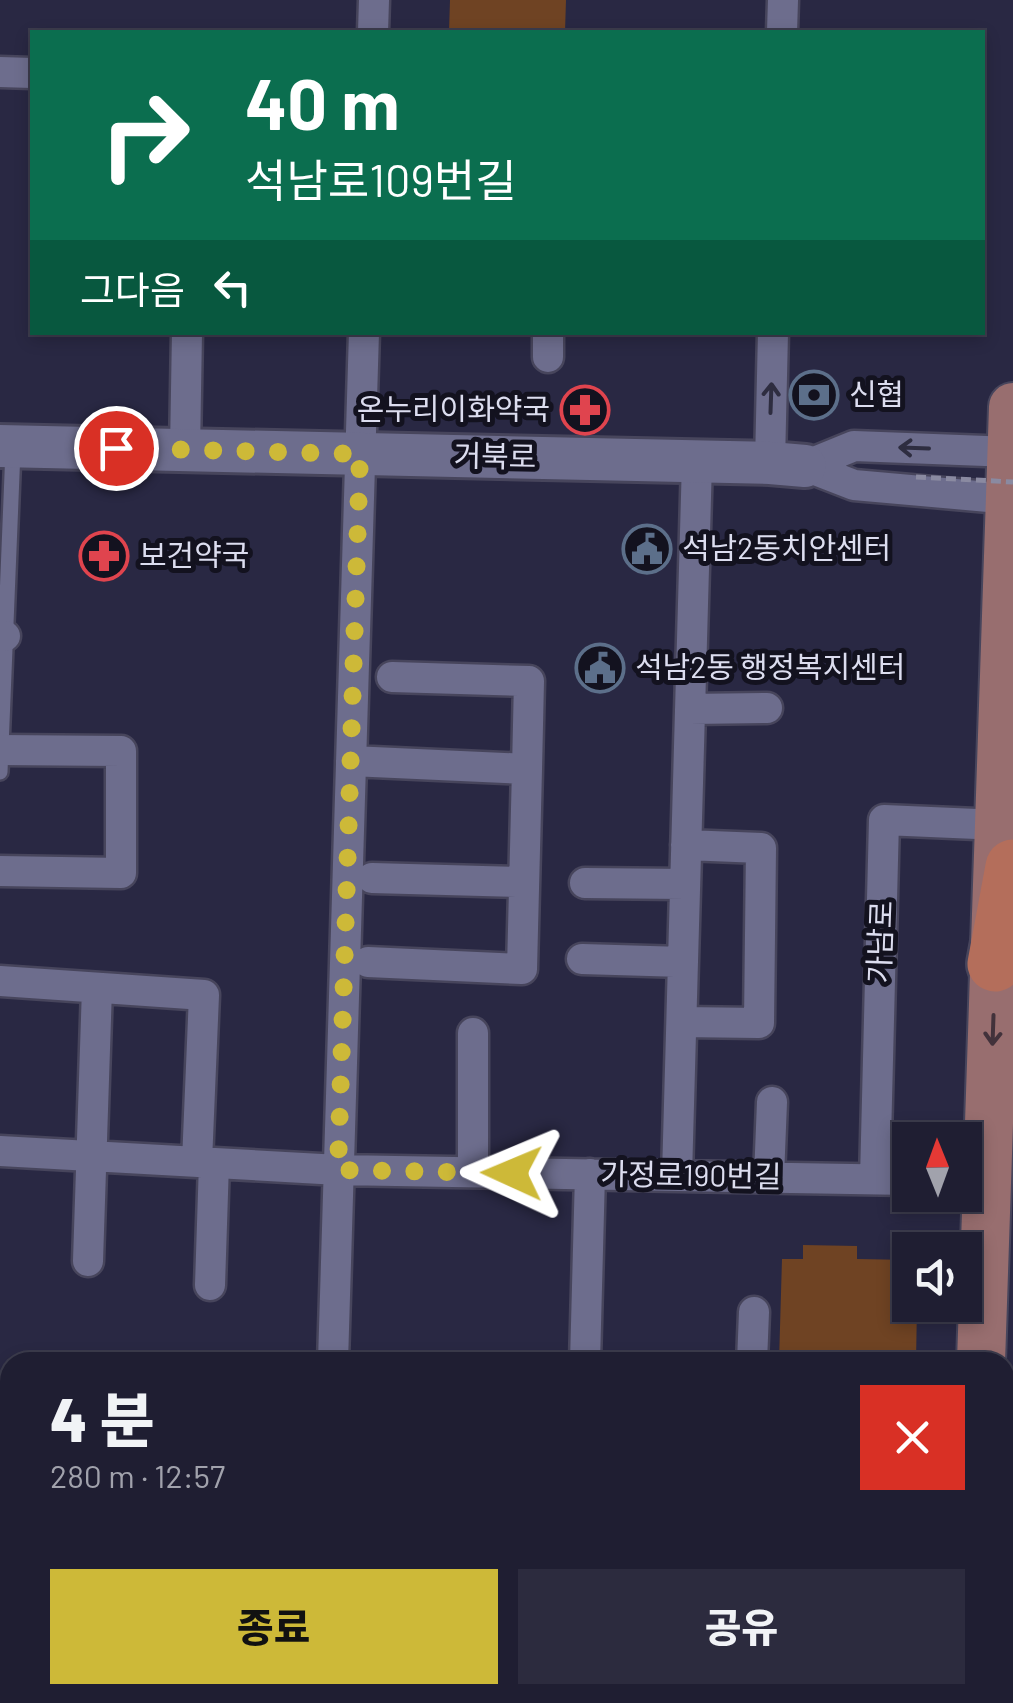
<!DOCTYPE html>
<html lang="ko">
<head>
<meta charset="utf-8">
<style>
	:root { --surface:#1f1e32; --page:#2c2b3e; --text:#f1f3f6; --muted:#a1a2ac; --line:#3c3c4d; --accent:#cdb938 }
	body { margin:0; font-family:Barlow,"Noto Sans KR",sans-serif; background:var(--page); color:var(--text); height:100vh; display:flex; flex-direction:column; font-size:38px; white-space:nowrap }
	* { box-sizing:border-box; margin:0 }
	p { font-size:32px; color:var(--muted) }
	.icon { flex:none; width:55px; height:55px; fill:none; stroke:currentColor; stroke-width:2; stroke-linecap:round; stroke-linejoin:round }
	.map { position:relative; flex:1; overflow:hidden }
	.side { position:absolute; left:0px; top:1352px; width:1015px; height:352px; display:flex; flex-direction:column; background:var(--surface); border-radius:30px 30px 0 0; box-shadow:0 5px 15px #0003,0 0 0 2px var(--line) }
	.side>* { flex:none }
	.guide { position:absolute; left:30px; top:30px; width:955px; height:305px; border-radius:0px; box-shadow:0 5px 15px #0003,0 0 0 2px var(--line); background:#0b6e4f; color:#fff; overflow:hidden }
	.needle { width:65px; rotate:359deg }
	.tools { position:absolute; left:892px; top:1122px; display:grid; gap:20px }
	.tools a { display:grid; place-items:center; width:90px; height:90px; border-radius:0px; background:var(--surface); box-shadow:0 5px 15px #0003,0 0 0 2px var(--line); font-size:50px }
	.pin { position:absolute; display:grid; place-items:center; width:85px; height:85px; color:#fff; margin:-42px; border:5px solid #fff; border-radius:50%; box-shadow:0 2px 10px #0007 }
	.me { position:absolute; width:110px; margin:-55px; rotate:271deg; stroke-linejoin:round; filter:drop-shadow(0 0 8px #0008) }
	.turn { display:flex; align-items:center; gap:35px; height:210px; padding:0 50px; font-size:45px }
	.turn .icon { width:130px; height:130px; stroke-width:2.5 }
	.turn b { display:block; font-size:70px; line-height:85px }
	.then { display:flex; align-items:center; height:95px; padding:0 50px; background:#0003; gap:20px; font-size:38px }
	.round { display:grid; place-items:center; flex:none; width:105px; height:105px; border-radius:0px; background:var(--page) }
	.overview { display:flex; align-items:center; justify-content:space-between; height:170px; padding:0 50px }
	h1 { font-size:60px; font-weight:800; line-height:75px }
	.cta { display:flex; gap:20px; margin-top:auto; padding:20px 50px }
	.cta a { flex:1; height:115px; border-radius:0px; background:var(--accent); color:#111; font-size:40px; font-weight:800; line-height:115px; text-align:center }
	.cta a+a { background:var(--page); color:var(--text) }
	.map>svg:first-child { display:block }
	.building { fill:#6f4323 }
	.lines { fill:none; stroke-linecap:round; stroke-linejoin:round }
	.lane-casing { stroke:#47455c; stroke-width:20 }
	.street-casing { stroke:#47455c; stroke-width:35 }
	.secondary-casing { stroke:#47455c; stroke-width:48 }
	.primary-casing { stroke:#47455c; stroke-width:52 }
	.highway-casing { stroke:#47455c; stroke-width:60 }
	.lane { stroke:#6d6d8d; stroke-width:15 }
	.street { stroke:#6d6d8d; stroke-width:30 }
	.secondary { stroke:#6d6d8d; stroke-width:42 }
	.primary { stroke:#986e6f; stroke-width:48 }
	.highway { stroke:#b46e5b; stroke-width:55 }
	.path-bridge { stroke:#8a8aa1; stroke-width:5; stroke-dasharray:10 5; stroke-linecap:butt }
	.oneway { stroke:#2e2d40 }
	.oneway2 { stroke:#42323b }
	.route { stroke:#cdb938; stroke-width:18; stroke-dasharray:0 32.4 }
	.labels { text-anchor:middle; stroke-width:10; stroke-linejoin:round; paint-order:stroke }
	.poi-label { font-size:30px; fill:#dcddef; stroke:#13121f; text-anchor:start }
	.street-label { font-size:30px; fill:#dcddef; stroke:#13121f }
</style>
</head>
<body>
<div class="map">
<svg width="1013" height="1703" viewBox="0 0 1013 1703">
	<rect width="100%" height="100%" fill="#292843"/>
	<path class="building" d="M 450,0 L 566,0 L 565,32 L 449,32 Z
		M 803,1245 L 857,1246 L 857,1259 L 910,1260 L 910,1305 L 917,1305 L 916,1362 L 779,1362 L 782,1259 L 803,1259 Z"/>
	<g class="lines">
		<g class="lane-casing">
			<path id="lane" d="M 0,772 L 13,450"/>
		</g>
		<g class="street-casing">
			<path id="street" d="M 373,32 L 374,0
				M 782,32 L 783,0
				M 0,72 L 32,73
				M 548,357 L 548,332
				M 185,450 L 187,332
				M 770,463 L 773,332
				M 805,466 L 854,446 L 1012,452
				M 805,466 L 854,485 L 1011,499
				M 0,636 L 5,636
				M 690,709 L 767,708
				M 351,761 L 527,769 L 529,681 L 392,677
				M 0,871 L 121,873 L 121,751 L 1,750
				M 372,878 L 524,882
				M 585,883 L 685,884
				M 582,959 L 683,962
				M 368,962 L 522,969 L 527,769
				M 0,981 L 204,995 L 197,1162
				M 682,1022 L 759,1023 L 761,848 L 686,845
				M 0,1151 L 339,1170 L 910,1180
				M 473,1172 L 473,1033
				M 677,1176 L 697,461
				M 769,1177 L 772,1102
				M 875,1179 L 884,820 L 1000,825
				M 88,1261 L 97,988
				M 210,1285 L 214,1163
				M 333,1362 L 364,332
				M 585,1362 L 590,1174
				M 752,1362 L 754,1312
				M 322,1703 L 323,1695
				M 621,1703 L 621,1695"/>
		</g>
		<g class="secondary-casing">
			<path id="secondary" d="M 0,446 L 770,463 L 805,466
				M 0,1500 L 10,1500"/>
		</g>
		<g class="primary-casing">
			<path id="primary" d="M 981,1362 L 1013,407
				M 971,1703 L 972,1695"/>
		</g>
		<g class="highway-casing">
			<path id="highway" d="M 995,964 L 1013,867"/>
		</g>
		<use href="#lane" class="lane"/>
		<use href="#street" class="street"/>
		<use href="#secondary" class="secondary"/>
		<use href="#primary" class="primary"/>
		<use href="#highway" class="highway"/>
		<path class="path-bridge" d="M 916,477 L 1013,482"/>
	</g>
	<defs><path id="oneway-shaft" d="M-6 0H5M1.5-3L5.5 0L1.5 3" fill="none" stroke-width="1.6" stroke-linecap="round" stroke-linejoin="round" transform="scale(2.5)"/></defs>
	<g class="oneway">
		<use href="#oneway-shaft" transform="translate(771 398) rotate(-88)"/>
		<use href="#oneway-shaft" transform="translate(914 448) rotate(-178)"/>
	</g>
	<use class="oneway2" href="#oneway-shaft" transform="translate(993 1030) rotate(92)"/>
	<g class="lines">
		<path class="route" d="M 116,448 L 360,454 L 338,1170 L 512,1173"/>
	</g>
	<defs>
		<g id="bank-ring" transform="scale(2.5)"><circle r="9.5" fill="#13121f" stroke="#5c6f8a" stroke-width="1.5"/><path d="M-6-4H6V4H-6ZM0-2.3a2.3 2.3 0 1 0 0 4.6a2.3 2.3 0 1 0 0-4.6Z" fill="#5c6f8a"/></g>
		<g id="pharmacy-ring" transform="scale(2.5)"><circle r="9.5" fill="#13121f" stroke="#e0444e" stroke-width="1.5"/><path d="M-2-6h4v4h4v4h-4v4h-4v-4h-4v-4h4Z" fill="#e0444e"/></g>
		<g id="civic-ring" transform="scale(2.5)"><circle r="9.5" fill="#13121f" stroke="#5c6f8a" stroke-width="1.5"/><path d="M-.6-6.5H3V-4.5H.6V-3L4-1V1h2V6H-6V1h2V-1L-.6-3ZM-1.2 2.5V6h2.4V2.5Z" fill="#5c6f8a"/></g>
	</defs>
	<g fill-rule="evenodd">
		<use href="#bank-ring" x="814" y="395"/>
		<use href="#pharmacy-ring" x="585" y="410"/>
		<use href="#civic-ring" x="647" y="549"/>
		<use href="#pharmacy-ring" x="104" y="556"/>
		<use href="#civic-ring" x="600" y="668"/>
	</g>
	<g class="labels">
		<g class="poi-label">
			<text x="849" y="405">신협</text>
			<text x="550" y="420" text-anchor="end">온누리이화약국</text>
			<text x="682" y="559">석남2동치안센터</text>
			<text x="139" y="566">보건약국</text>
			<text x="635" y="678">석남2동 행정복지센터</text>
		</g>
		<g class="street-label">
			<text transform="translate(495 457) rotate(1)" y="10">거북로</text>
			<text transform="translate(881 942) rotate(-88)" y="10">가남로</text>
			<text transform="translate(691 1176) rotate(1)" y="10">가정로190번길</text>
		</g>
	</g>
</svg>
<div class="tools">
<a><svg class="needle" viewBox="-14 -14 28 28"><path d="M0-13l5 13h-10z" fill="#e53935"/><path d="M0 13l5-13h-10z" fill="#a1a2ac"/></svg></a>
<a><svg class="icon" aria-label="sound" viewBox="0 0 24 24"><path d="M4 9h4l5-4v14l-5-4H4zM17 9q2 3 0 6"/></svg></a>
</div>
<div class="pin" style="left:116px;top:448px;background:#d93025"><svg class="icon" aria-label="arrive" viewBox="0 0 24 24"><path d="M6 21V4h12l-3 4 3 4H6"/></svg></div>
<svg class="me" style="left:512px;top:1173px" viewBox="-20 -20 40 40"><path d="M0-17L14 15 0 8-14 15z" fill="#cdb938" stroke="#fff" stroke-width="4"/></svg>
<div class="guide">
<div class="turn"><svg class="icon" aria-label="right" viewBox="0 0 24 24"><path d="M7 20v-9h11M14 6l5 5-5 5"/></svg><div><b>40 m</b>석남로109번길</div></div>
<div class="then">그다음<svg class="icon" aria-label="left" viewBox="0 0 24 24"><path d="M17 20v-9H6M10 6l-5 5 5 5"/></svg></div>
</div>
<section class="side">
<div class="overview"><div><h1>4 분</h1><p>280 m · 12:57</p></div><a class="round" style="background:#d93025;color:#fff"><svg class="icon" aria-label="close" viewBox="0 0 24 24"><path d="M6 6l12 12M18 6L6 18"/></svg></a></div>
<div class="cta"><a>종료</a><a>공유</a></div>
</section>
</div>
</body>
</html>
